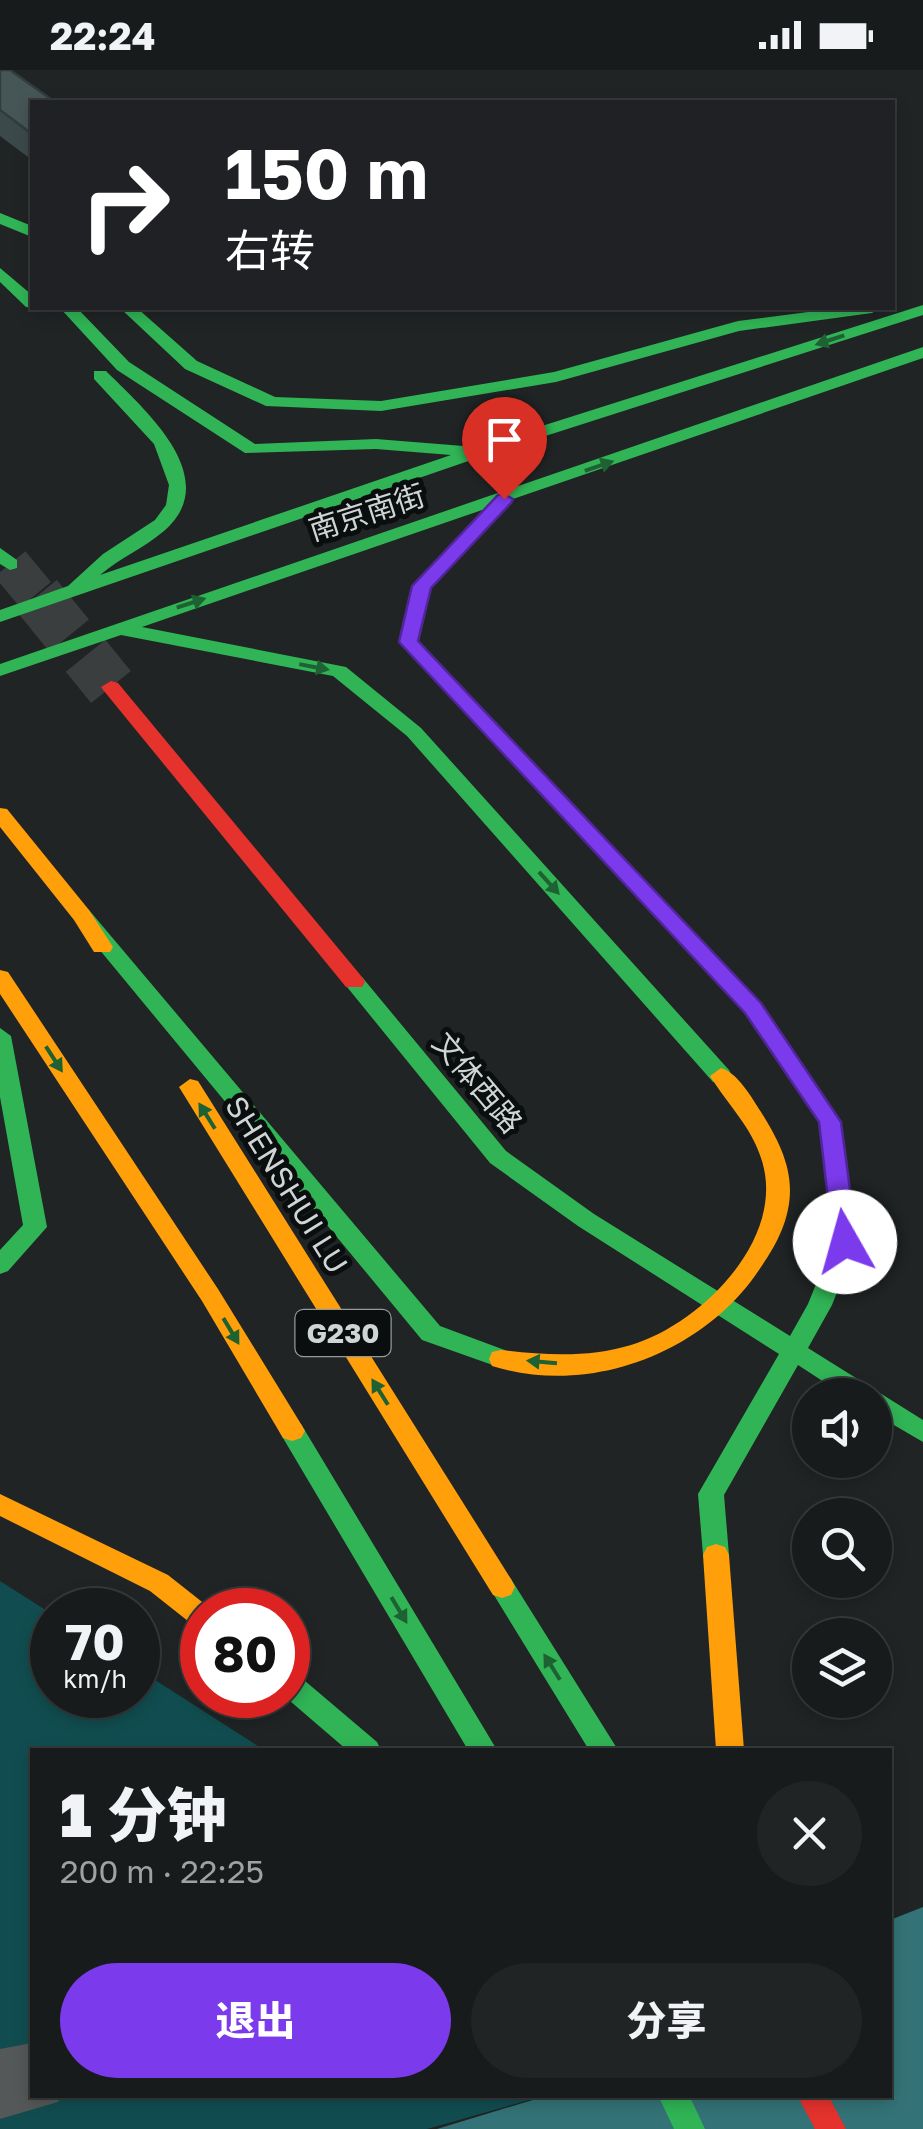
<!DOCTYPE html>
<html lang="zh">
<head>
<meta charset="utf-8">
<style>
	:root { --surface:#181b1b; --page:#212424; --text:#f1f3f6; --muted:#9fa1a3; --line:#36393a; --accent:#7c3aed }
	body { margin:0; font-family:"Golos Text","Noto Sans SC",sans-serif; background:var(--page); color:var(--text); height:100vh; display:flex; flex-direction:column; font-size:38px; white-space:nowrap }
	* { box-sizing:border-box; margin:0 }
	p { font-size:32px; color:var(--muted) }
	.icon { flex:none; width:55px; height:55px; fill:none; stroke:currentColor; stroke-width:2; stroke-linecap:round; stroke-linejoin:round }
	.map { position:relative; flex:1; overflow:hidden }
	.panel { position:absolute; left:30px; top:1678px; width:862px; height:350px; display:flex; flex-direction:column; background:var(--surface); border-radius:0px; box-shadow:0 5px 15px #0003,0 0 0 2px var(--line) }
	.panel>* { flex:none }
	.top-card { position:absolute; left:30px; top:30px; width:865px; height:210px; border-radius:0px; box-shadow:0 5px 15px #0003,0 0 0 2px var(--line); background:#202124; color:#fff; overflow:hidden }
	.controls { position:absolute; left:792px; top:1308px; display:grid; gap:20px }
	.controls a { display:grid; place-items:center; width:100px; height:100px; border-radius:50%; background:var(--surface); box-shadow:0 5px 15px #0003,0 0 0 2px var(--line); font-size:50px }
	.speed { position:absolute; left:30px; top:1518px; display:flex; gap:20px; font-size:50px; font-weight:700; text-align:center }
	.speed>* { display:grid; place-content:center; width:130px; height:130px; border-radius:50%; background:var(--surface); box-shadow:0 5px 15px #0003,0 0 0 2px var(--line); line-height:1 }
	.speed small { font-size:25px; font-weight:400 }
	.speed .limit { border:15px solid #d22; background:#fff; color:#111 }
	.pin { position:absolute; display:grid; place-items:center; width:85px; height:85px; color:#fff; margin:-102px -42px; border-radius:50% 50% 50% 0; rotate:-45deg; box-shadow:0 0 10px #0007 }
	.pin .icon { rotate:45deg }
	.me { position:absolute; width:110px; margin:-55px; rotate:353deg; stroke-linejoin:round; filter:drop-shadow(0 0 8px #0008) }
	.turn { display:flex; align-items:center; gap:35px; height:210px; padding:0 30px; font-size:45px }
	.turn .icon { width:130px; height:130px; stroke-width:2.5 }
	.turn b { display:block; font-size:70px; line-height:85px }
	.round { display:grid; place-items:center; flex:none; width:105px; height:105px; border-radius:52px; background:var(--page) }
	.headline { display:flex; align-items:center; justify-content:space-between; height:170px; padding:0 30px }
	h1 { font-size:60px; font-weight:800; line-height:75px }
	.cta { display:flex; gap:20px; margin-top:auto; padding:20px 30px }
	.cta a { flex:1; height:115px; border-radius:60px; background:var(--accent); color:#fff; font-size:40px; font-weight:800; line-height:115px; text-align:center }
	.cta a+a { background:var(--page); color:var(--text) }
	.status { display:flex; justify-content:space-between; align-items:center; height:70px; padding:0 50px; background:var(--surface); direction:ltr }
	.status svg { height:28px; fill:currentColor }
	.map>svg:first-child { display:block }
	.green { fill:#114d50 }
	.water { fill:#337377 }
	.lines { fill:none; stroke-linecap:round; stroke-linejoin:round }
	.secondary-tunnel-far1 { stroke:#3a3e3f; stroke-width:40; stroke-dasharray:40 20; stroke-linecap:butt }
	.secondary-tunnel { stroke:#3a3e3f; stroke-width:51; stroke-dasharray:51 26; stroke-linecap:butt }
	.street { fill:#555858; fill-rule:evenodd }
	.fast { fill:#30b455; fill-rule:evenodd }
	.slow { fill:#ff9f0a; fill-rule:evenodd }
	.jam { fill:#e5322d; fill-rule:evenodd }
	.wall { fill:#3c494a }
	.building { fill:#465556; stroke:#313c3c; stroke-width:2.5 }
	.oneway { fill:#1e6132 }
	.route { fill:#7c3aed; stroke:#51269a; stroke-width:2.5 }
	.labels { text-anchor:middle; stroke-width:10; stroke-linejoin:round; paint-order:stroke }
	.shield { fill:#0b0e0e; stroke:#949999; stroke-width:2.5 }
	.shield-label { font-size:28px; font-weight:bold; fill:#cfd4d5 }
	.street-label { font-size:30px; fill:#cfd4d5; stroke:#0b0e0e }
</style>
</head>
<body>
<div class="status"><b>22:24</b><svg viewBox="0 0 49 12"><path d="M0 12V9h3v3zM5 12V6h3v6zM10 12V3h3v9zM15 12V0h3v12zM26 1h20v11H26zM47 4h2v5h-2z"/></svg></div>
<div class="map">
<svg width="923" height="2059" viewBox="0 0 923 2059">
	<rect width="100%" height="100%" fill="#202424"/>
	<path class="green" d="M 0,1511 L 52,1544 L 52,1625 L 138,1625 L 138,1599 L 264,1680 L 32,1680 L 32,2025 L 547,2025 L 427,2059 L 0,2059 Z"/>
	<path class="water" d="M 923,1837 L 923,2059 L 437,2059 L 549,2025 L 890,2025 L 890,1850 Z"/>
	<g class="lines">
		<path class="secondary-tunnel-far1" d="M 10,494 L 39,529"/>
		<path class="secondary-tunnel" d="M 37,526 L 111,617"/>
		<path class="street" d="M 32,1973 L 32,2025 L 61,2025 L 58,2032 L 0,2049 L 0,1979 Z"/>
		<path class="fast" d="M 0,143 L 32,156 L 32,167 L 0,154 Z
			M 0,198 L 32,225 L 32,238 L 38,238 L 26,237 L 0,212 Z
			M 923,235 L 923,245 L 483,386 L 0,552 L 0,540 L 68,516 L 103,484 L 155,450 L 166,435 L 169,415 L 154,374 L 94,309 L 94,301 L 106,301 C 144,339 225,408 164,461 C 144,478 120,488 100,505 L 451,385 L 376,379 L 245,383 L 117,300 L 60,238 L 77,238 L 129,292 L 255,374 L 376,369 L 476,377 Z
			M 120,238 L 137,238 L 197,291 L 275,327 L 381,331 L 554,302 L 738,251 L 839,238 L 880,238 L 872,243 L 739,261 L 556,312 L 381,341 L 266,336 L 185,299 Z
			M 923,277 L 923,288 L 513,429 L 431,518 L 419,571 L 761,933 L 841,1051 L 857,1172 L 832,1235 L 808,1278 L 923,1350 L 923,1372 L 875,1344 L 875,1325 L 844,1325 L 798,1295 L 724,1425 L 729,1485 L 725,1493 L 716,1496 L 707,1493 L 703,1485 L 698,1424 L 779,1284 L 578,1156 L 490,1093 L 343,912 L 346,907 L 362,907 L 506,1081 L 594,1144 L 790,1266 L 808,1234 L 833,1172 L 819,1052 L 745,943 L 399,572 L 413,517 L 485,439 L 142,557 L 346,597 L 421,658 L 729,1000 L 732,1006 L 729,1012 L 713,1012 L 407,666 L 333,606 L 121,565 L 0,606 L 0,594 Z
			M 0,478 L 17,490 L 17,498 L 10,500 L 0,494 Z
			M 82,838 L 89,840 L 440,1256 L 510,1282 L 513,1289 L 510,1296 L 501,1298 L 422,1270 L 75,850 L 71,845 Z
			M 0,958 L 11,966 L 47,1157 L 8,1201 L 0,1204 L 0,1180 L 23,1155 L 0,1027 Z
			M 292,1351 L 301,1354 L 497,1680 L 468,1680 L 283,1368 L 279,1361 L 283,1354 Z
			M 502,1506 L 511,1509 L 618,1680 L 589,1680 L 489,1517 L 493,1509 Z
			M 288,1602 L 298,1605 L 377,1672 L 381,1680 L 347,1680 L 283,1625 L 288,1625 Z
			M 658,2025 L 689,2025 L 705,2059 L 674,2059 Z"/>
		<path class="slow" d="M 0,738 L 7,739 L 89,840 L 113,877 L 110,882 L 94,882 L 74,850 L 0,757 Z
			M 0,900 L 8,902 L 218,1219 L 301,1354 L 305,1361 L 301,1368 L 292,1371 L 283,1368 L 202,1231 L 0,924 Z
			M 721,998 C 738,1003 752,1028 761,1042 C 776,1066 790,1092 790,1120 C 790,1149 777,1174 761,1197 C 706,1282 591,1327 492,1296 L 489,1289 L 492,1282 L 501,1280 C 544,1285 589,1288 631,1275 C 701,1254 786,1169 762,1091 C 752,1057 728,1035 710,1006 Z
			M 190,1009 L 198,1011 L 511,1509 L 515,1517 L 511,1525 L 502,1528 L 493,1525 L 179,1017 Z
			M 0,1424 L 168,1505 L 211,1539 L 202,1540 L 202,1558 L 193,1555 L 150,1521 L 0,1446 Z
			M 716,1474 L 725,1477 L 729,1485 L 744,1680 L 716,1680 L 703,1485 L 707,1477 Z"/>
		<path class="jam" d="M 111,611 L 118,613 L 362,907 L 365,912 L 362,917 L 346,917 L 104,621 L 101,617 Z
			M 797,2025 L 828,2025 L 846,2059 L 815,2059 Z"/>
	</g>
	<path class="wall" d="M 0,0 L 32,32 L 32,90 L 0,66 Z"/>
	<path class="building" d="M 0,0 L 10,0 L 55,32 L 32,32 L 32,64 L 0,40 Z"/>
	<defs><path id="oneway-solid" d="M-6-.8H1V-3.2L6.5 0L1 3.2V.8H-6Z" transform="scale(2.5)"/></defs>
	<g class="oneway">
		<use href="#oneway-solid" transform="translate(830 270) rotate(162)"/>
		<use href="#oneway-solid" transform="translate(599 396) rotate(-19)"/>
		<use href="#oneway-solid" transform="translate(191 533) rotate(-18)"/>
		<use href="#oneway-solid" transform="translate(314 597) rotate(11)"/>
		<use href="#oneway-solid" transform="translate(549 813) rotate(48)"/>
		<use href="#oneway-solid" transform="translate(54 989) rotate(57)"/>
		<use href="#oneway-solid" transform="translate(207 1046) rotate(-122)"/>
		<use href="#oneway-solid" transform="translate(231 1261) rotate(59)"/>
		<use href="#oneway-solid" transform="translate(542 1292) rotate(-175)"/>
		<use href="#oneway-solid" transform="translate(380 1322) rotate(-122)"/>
		<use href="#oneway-solid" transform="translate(399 1540) rotate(59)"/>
		<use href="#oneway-solid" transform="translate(552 1597) rotate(-122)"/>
	</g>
	<path class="route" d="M 504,424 L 513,429 L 511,433 L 431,518 L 418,571 L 761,933 L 841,1052 L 857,1172 L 853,1178 L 836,1178 L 833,1172 L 819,1052 L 745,943 L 399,572 L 412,516 L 498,425 Z"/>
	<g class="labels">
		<rect class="shield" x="295.5" y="1240" width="95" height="46" rx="8"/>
		<g class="shield-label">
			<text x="343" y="1273">G230</text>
		</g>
		<g class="street-label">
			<text transform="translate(367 443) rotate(-18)" y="10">南京南街</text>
			<text transform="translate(477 1013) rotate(50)" y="10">文体西路</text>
			<text transform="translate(286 1115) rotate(58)" y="10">SHENSHUI LU</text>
		</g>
	</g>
</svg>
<div class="controls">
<a><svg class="icon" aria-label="sound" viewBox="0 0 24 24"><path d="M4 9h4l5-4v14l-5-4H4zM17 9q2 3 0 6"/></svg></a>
<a><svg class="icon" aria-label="search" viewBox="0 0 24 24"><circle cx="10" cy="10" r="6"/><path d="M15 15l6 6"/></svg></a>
<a><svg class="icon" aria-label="layers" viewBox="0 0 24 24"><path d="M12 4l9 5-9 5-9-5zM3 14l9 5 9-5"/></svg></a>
</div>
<div class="speed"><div>70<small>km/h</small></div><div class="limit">80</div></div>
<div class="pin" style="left:504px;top:429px;background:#d93025"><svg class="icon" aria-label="arrive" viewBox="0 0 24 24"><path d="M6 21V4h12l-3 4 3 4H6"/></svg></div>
<svg class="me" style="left:845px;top:1172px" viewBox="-20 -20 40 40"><circle r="19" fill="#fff"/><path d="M0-13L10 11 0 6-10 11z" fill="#7c3aed"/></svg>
<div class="top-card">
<div class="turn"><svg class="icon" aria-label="right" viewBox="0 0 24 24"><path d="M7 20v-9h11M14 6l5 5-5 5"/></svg><div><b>150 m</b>右转</div></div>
</div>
<section class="panel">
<div class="headline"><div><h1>1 分钟</h1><p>200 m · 22:25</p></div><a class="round"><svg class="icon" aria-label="close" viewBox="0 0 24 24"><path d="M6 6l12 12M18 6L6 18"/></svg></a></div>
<div class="cta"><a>退出</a><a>分享</a></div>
</section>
</div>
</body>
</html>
